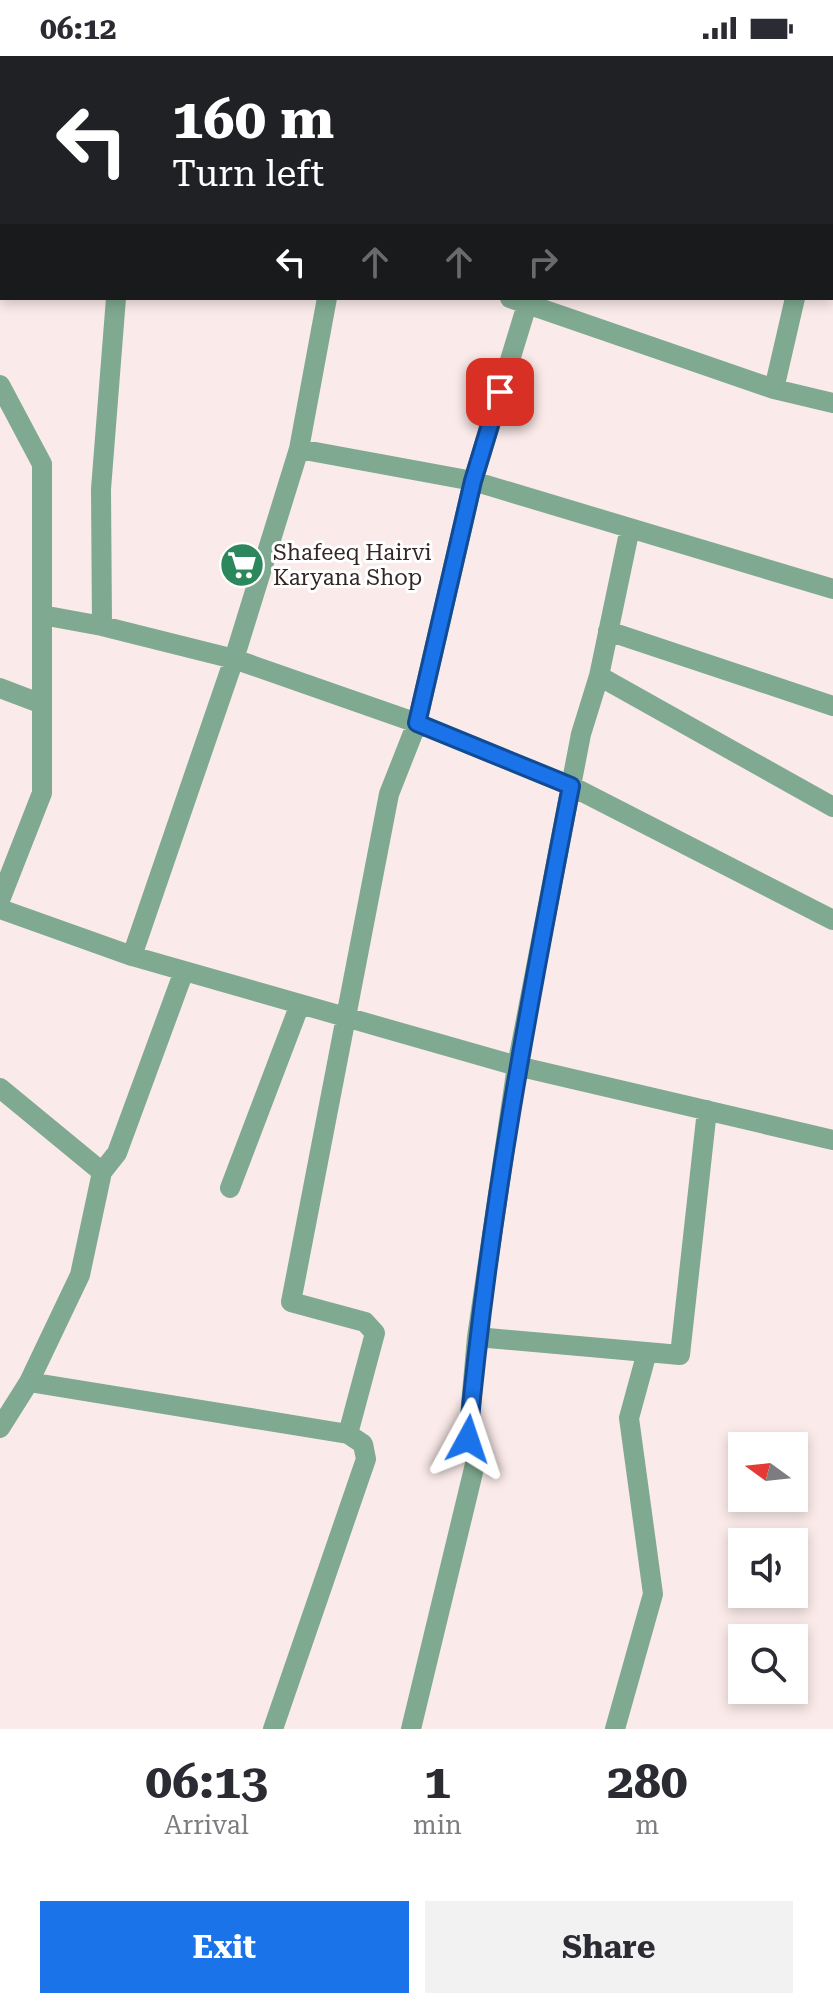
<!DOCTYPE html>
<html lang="en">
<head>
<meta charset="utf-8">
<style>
	:root { --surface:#fff; --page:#f2f2f3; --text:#2b2b33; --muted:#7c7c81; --accent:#1a73e8 }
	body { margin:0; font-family:"Roboto Serif",serif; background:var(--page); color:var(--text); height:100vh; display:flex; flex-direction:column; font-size:30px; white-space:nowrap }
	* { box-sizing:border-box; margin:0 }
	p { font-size:26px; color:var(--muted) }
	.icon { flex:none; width:44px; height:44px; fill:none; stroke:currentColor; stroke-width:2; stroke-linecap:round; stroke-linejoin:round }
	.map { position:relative; height:1673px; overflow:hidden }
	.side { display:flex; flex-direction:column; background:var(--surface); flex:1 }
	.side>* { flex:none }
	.guide { position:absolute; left:0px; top:0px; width:834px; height:244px; box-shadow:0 4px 12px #0003; background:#202124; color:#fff; overflow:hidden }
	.needle { width:52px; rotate:285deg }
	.fabs { position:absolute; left:728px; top:1376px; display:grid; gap:16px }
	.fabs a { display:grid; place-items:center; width:80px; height:80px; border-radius:0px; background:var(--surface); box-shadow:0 4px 12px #0003; font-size:40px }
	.pin { position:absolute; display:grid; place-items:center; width:68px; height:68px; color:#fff; margin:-34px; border-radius:16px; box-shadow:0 4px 12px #0006 }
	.me { position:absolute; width:88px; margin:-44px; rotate:5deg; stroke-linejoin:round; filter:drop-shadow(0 0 6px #0008) }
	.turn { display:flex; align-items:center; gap:28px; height:168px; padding:0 40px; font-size:36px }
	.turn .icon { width:104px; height:104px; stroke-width:2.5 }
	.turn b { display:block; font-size:56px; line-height:68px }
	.lanes { display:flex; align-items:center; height:76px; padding:0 40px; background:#0003; justify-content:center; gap:40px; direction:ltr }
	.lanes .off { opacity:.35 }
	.eta { display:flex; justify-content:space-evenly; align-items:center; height:136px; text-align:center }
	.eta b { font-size:48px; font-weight:700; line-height:56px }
	.cta { display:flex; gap:16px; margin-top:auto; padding:16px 40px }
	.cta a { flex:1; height:92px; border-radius:0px; background:var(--accent); color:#fff; font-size:32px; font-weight:700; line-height:92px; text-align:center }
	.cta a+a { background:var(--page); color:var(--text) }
	.status { display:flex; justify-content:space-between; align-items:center; height:56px; padding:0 40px; background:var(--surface); direction:ltr }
	.status svg { height:22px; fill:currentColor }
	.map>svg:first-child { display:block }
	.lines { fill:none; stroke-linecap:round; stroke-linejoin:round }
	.minor { stroke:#7fa990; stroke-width:20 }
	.route-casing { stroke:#114b97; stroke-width:20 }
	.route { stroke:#1a73e8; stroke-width:14 }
	.labels { text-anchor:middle; stroke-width:6; stroke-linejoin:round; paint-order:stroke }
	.poi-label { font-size:22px; fill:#342625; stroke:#fff; text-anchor:start }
</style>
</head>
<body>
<div class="status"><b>06:12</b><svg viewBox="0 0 49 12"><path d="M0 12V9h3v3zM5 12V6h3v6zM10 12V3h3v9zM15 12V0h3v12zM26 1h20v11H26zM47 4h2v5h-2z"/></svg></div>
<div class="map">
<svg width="833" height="1673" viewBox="0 0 833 1673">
	<rect width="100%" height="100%" fill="#faeae9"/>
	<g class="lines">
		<path class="minor" d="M 506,0 L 511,2
			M 779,0 L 783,2
			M 110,2 L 111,0
			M 370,2 L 370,0
			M 626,2 L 627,0
			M 832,27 L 833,27
			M 0,83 L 2,83
			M 832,113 L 833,111
			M 116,242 L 101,433 L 102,570 L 234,603 L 299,393 L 327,242
			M 510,242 L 774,333 L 833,347
			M 0,329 L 42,408 L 42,737 L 0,844
			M 774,333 L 795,242
			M 299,393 L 473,425 L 833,533
			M 42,559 L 102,570
			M 608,575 L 833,650
			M 599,620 L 630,472
			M 0,632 L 42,648
			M 833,751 L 599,620 L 581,678 L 517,1010 L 833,1084
			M 0,853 L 132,900
			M 0,1032 L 102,1116
			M 707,1054 L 680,1299 L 477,1281 L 517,1010 L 132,900 L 234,603 L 417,667 L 571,730 L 833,864
			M 230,1132 L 300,948
			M 29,1326 L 80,1219 L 102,1116 L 117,1097 L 184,915
			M 0,1372 L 29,1326 L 348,1378
			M 273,1673 L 366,1403 L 363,1388 L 348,1378 L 375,1277 L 365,1266 L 291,1246 L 389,738 L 417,667 L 473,425 L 529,242
			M 411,1673 L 476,1404 L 468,1383 L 477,1281
			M 615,1673 L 653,1538 L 629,1362 L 647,1296"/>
	</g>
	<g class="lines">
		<g class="route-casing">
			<path id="route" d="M 468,1383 C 488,1163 529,947 571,730 L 417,667 L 473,425 L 500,336"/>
		</g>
		<use href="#route" class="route"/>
	</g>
	<defs>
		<g id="supermarket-disc" transform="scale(2.3)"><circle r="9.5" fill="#2d875c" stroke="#fff"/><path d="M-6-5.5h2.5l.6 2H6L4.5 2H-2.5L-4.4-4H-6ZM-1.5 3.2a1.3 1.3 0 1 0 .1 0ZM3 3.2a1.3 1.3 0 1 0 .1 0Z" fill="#fff"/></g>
	</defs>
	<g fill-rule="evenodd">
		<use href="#supermarket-disc" x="242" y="509"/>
	</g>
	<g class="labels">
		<g class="poi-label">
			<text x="273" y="504">Shafeeq Hairvi<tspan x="273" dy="25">Karyana Shop</tspan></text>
		</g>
	</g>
</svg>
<div class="fabs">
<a><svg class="needle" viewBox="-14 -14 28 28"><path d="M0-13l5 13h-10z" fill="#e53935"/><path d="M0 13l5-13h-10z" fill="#7c7c81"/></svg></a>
<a><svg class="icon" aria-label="sound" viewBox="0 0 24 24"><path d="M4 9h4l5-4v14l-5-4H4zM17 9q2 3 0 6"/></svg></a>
<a><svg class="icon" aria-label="search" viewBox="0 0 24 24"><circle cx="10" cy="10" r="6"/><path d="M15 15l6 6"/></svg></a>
</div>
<div class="pin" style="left:500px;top:336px;background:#d93025"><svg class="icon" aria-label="arrive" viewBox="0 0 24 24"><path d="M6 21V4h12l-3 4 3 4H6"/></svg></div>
<svg class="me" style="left:468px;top:1383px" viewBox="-20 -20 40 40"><path d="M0-17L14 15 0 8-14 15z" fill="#1a73e8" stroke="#fff" stroke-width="4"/></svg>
<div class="guide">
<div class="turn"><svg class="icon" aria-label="left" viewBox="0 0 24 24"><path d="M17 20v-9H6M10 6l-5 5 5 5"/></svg><div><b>160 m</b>Turn left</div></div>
<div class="lanes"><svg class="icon" aria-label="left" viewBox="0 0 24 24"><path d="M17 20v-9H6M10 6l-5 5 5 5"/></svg><svg class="icon off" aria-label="ahead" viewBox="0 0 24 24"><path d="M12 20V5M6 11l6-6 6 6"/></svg><svg class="icon off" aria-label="ahead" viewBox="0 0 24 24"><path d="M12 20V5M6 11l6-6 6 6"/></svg><svg class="icon off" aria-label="right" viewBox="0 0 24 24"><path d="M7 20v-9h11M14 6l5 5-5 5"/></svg></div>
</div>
</div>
<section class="side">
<div class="eta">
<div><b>06:13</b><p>Arrival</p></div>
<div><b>1</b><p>min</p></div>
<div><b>280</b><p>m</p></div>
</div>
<div class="cta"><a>Exit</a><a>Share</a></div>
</section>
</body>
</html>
